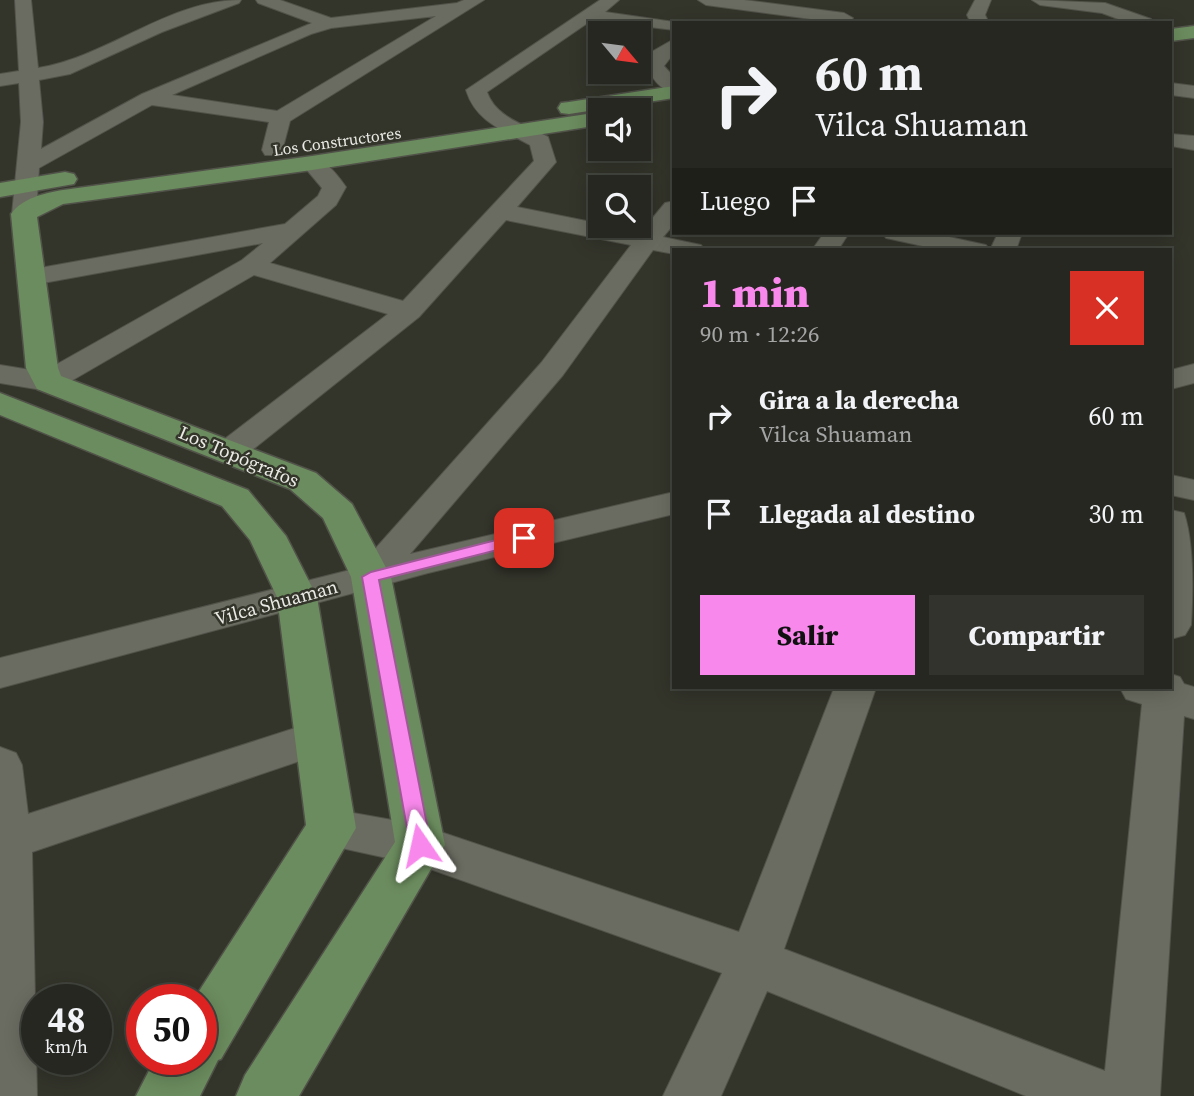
<!DOCTYPE html>
<html lang="es">
<head>
<meta charset="utf-8">
<style>
	:root { --surface:#262720; --page:#32332d; --text:#f1f3f6; --muted:#a4a5a5; --line:#42443e; --accent:#f888eb }
	body { margin:0; font-family:"Source Serif 4",serif; background:var(--page); color:var(--text); height:100vh; display:flex; flex-direction:column; font-size:26px; white-space:nowrap }
	* { box-sizing:border-box; margin:0 }
	p { font-size:23px; color:var(--muted) }
	.icon { flex:none; width:38px; height:38px; fill:none; stroke:currentColor; stroke-width:2; stroke-linecap:round; stroke-linejoin:round }
	.map { position:relative; flex:1; overflow:hidden }
	.details { position:absolute; left:672px; top:248px; width:500px; height:441px; display:flex; flex-direction:column; background:var(--surface); border-radius:0px; box-shadow:0 4px 18px #0003,0 0 0 2px var(--line) }
	.details>* { flex:none }
	.banner { position:absolute; left:672px; top:21px; width:500px; height:214px; border-radius:0px; box-shadow:0 4px 18px #0003,0 0 0 2px var(--line); background:#262720; color:var(--text); overflow:hidden }
	.needle { width:46px; rotate:119deg }
	.fabs { position:absolute; left:588px; top:21px; display:grid; gap:14px }
	.fabs a { display:grid; place-items:center; width:63px; height:63px; border-radius:0px; background:var(--surface); box-shadow:0 4px 18px #0003,0 0 0 2px var(--line); font-size:35px }
	.speed { position:absolute; left:21px; top:984px; display:flex; gap:14px; font-size:35px; font-weight:700; text-align:center }
	.speed>* { display:grid; place-content:center; width:91px; height:91px; border-radius:50%; background:var(--surface); box-shadow:0 4px 18px #0003,0 0 0 2px var(--line); line-height:1 }
	.speed small { font-size:18px; font-weight:400 }
	.speed .limit { border:10px solid #d22; background:#fff; color:#111 }
	.pin { position:absolute; display:grid; place-items:center; width:60px; height:60px; color:#fff; margin:-30px; border-radius:14px; box-shadow:0 4px 10px #0006 }
	.me { position:absolute; width:77px; margin:-38px; rotate:349deg; stroke-linejoin:round; filter:drop-shadow(0 0 5px #0008) }
	.turn { display:flex; align-items:center; gap:24px; height:147px; padding:0 28px; font-size:32px }
	.turn .icon { width:91px; height:91px; stroke-width:2.5 }
	.turn b { display:block; font-size:49px; line-height:60px }
	.then { display:flex; align-items:center; height:66px; padding:0 28px; background:#0003; gap:14px; font-size:26px }
	.round { display:grid; place-items:center; flex:none; width:74px; height:74px; border-radius:0px; background:var(--page) }
	.headline { display:flex; align-items:center; justify-content:space-between; height:119px; padding:0 28px }
	h1 { font-size:42px; font-weight:800; line-height:52px; color:var(--accent) }
	.action { display:flex; gap:14px; margin-top:auto; padding:14px 28px }
	.action a { flex:1; height:80px; border-radius:0px; background:var(--accent); color:#111; font-size:28px; font-weight:800; line-height:80px; text-align:center }
	.action a+a { background:var(--page); color:var(--text) }
	ul { padding:0; list-style:none }
	li { display:flex; align-items:center; gap:21px; height:98px; padding:0 28px }
	li div { flex:1 }
	li b { display:block; font-size:26px }
	li em { font-style:normal }
	.map>svg:first-child { display:block }
	.lines { fill:none; stroke-linecap:round; stroke-linejoin:round }
	.minor-casing { stroke:#515249; stroke-width:2 }
	.major-casing { stroke:#515249; stroke-width:3 }
	.minor { fill:#6b6c61; fill-rule:evenodd }
	.major { fill:#6b8c5e; fill-rule:evenodd }
	.route { fill:#f888eb; stroke:#a15899; stroke-width:2 }
	.labels { text-anchor:middle; stroke-width:5; stroke-linejoin:round; paint-order:stroke }
	.far-street-label { font-size:16px; fill:#eaeae4; stroke:#33342a }
	.street-label { font-size:19px; fill:#eaeae4; stroke:#33342a }
</style>
</head>
<body>
<div class="map">
<svg width="1194" height="1096" viewBox="0 0 1194 1096">
	<rect width="100%" height="100%" fill="#33342a"/>
	<g class="lines">
		<g class="minor-casing">
			<path id="minor" d="M 15,0 L 31,0 L 38,68 C 108,57 168,0 241,0 L 239,3 L 162,32 L 70,74 L 39,80 L 43,122 L 41,149 L 142,94 L 312,23 L 258,3 L 256,0 L 280,0 L 331,18 L 457,3 L 464,0 L 484,0 L 290,121 L 281,155 L 265,155 L 262,150 L 269,122 L 152,105 L 39,168 L 36,214 L 33,219 L 24,221 L 15,219 L 12,214 L 21,122 L 19,83 L 0,86 L 0,74 L 19,71 ZM 436,16 L 277,111 L 172,95 L 311,34 L 331,28 Z
				M 600,0 L 619,0 L 605,12 L 681,23 L 674,23 L 674,30 L 592,20 L 487,92 C 496,118 526,125 548,137 L 556,162 L 517,207 L 641,232 L 665,203 L 674,201 L 674,224 L 663,237 L 701,245 L 705,250 L 674,250 L 674,254 L 653,250 L 563,375 L 410,554 L 674,492 L 674,514 L 428,573 L 0,688 L 0,658 L 358,568 L 541,363 L 631,245 L 506,220 L 419,317 L 242,458 L 230,461 L 218,458 L 213,451 L 218,444 L 388,314 L 254,275 L 59,388 L 48,391 L 0,383 L 0,365 L 43,372 L 242,260 L 263,243 L 32,285 L 23,283 L 19,277 L 23,271 L 285,224 L 318,196 L 322,188 L 301,163 L 304,158 C 322,154 336,173 346,187 L 336,205 L 270,263 L 403,301 L 534,161 L 530,145 C 503,130 476,122 466,90 Z
				M 698,0 L 744,0 L 844,13 L 853,18 L 850,22 L 841,23 L 706,5 Z
				M 975,0 L 991,0 L 985,15 L 989,23 L 971,23 L 967,15 Z
				M 1032,0 L 1105,3 L 1151,19 L 1153,23 L 1129,23 L 1102,13 L 1040,5 Z
				M 674,39 L 674,53 L 664,66 L 674,77 L 674,93 C 660,90 652,78 646,66 L 653,51 Z
				M 1171,83 L 1194,86 L 1194,98 L 1171,95 Z
				M 1171,134 L 1194,136 L 1194,150 L 1171,146 Z
				M 824,233 L 849,233 L 838,250 L 812,250 Z
				M 882,233 L 931,233 L 986,245 L 990,250 L 941,250 L 886,238 Z
				M 998,233 L 1022,233 L 1016,250 L 990,250 Z
				M 1194,364 L 1194,383 L 1171,389 L 1171,370 Z
				M 1171,475 L 1194,480 L 1194,500 L 1171,495 Z
				M 1171,510 L 1184,513 C 1194,543 1193,591 1191,625 L 1185,635 L 1171,639 Z
				M 1171,674 L 1180,677 L 1184,684 L 1194,687 L 1194,719 L 1184,716 L 1160,1096 L 1026,1096 L 767,991 L 721,1096 L 663,1096 L 722,973 L 419,865 L 314,842 L 307,828 L 314,814 L 331,809 L 420,825 L 739,932 L 834,688 L 876,688 L 784,949 L 1105,1071 L 1142,704 L 1126,699 L 1120,688 L 1171,688 Z
				M 317,721 L 332,726 L 339,738 L 332,750 L 32,852 L 37,1096 L 0,1096 L 0,747 L 16,753 L 22,765 L 28,814 Z"/>
		</g>
		<g class="major-casing">
			<path id="major" d="M 1194,26 L 1194,38 L 1171,41 L 1171,29 Z
				M 674,86 L 674,98 L 569,114 L 561,113 L 558,108 L 561,103 L 569,102 Z
				M 600,112 L 600,125 L 312,170 L 63,204 L 37,217 L 58,368 L 61,376 L 316,473 L 352,504 L 391,577 L 445,845 L 299,1096 L 236,1096 L 245,1075 L 395,842 L 351,577 L 323,518 L 290,489 L 37,389 L 26,368 L 11,214 C 22,198 45,193 63,190 L 312,156 Z
				M 65,172 L 74,174 L 77,179 L 74,184 L 0,197 L 0,183 Z
				M 0,393 L 248,490 L 286,536 L 317,597 L 356,828 L 221,1059 L 218,1060 L 200,1096 L 136,1096 L 155,1059 L 201,1059 L 201,999 L 194,999 L 306,825 L 277,597 L 250,540 L 222,506 L 0,415 Z"/>
		</g>
		<use href="#minor" class="minor"/>
		<use href="#major" class="major"/>
	</g>
	<path class="route" d="M 524,533 L 532,538 L 529,542 L 379,580 L 431,845 L 427,851 L 420,853 L 413,851 L 410,845 L 362,577 L 371,572 Z"/>
	<g class="labels">
		<g class="far-street-label">
			<text transform="translate(337 141) rotate(-8)" y="6">Los Constructores</text>
		</g>
		<g class="street-label">
			<text transform="translate(239 456) rotate(23)" y="7">Los Topógrafos</text>
			<text transform="translate(276 602) rotate(-15)" y="7">Vilca Shuaman</text>
		</g>
	</g>
</svg>
<div class="fabs">
<a><svg class="needle" viewBox="-14 -14 28 28"><path d="M0-13l5 13h-10z" fill="#e53935"/><path d="M0 13l5-13h-10z" fill="#a4a5a5"/></svg></a>
<a><svg class="icon" aria-label="sound" viewBox="0 0 24 24"><path d="M4 9h4l5-4v14l-5-4H4zM17 9q2 3 0 6"/></svg></a>
<a><svg class="icon" aria-label="search" viewBox="0 0 24 24"><circle cx="10" cy="10" r="6"/><path d="M15 15l6 6"/></svg></a>
</div>
<div class="speed"><div>48<small>km/h</small></div><div class="limit">50</div></div>
<div class="pin" style="left:524px;top:538px;background:#d93025"><svg class="icon" aria-label="arrive" viewBox="0 0 24 24"><path d="M6 21V4h12l-3 4 3 4H6"/></svg></div>
<svg class="me" style="left:420px;top:845px" viewBox="-20 -20 40 40"><path d="M0-17L14 15 0 8-14 15z" fill="#f888eb" stroke="#fff" stroke-width="4"/></svg>
<div class="banner">
<div class="turn"><svg class="icon" aria-label="right" viewBox="0 0 24 24"><path d="M7 20v-9h11M14 6l5 5-5 5"/></svg><div><b>60 m</b>Vilca Shuaman</div></div>
<div class="then">Luego<svg class="icon" aria-label="arrive" viewBox="0 0 24 24"><path d="M6 21V4h12l-3 4 3 4H6"/></svg></div>
</div>
<section class="details">
<div class="headline"><div><h1>1 min</h1><p>90 m · 12:26</p></div><a class="round" style="background:#d93025;color:#fff"><svg class="icon" aria-label="close" viewBox="0 0 24 24"><path d="M6 6l12 12M18 6L6 18"/></svg></a></div>
<ul>
<li><svg class="icon" aria-label="right" viewBox="0 0 24 24"><path d="M7 20v-9h11M14 6l5 5-5 5"/></svg><div><b>Gira a la derecha</b><p>Vilca Shuaman</p></div><em>60 m</em></li>
<li><svg class="icon" aria-label="arrive" viewBox="0 0 24 24"><path d="M6 21V4h12l-3 4 3 4H6"/></svg><div><b>Llegada al destino</b></div><em>30 m</em></li>
</ul>
<div class="action"><a>Salir</a><a>Compartir</a></div>
</section>
</div>
</body>
</html>
